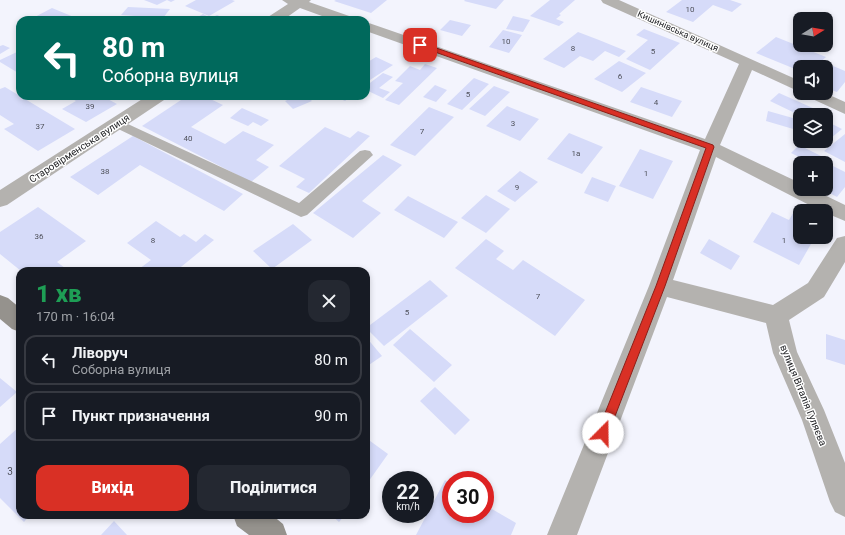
<!DOCTYPE html>
<html lang="uk">
<head>
<meta charset="utf-8">
<style>
	:root { --surface:#171b24; --page:#242831; --text:#f1f3f6; --muted:#9ea1a6; --line:#363941; --accent:#d93025 }
	body { margin:0; font-family:Roboto,sans-serif; background:var(--page); color:var(--text); height:100vh; display:flex; flex-direction:column; font-size:15px; white-space:nowrap }
	* { box-sizing:border-box; margin:0 }
	p { font-size:13px; color:var(--muted) }
	.icon { flex:none; width:22px; height:22px; fill:none; stroke:currentColor; stroke-width:2; stroke-linecap:round; stroke-linejoin:round }
	.map { position:relative; flex:1; overflow:hidden }
	.side { position:absolute; left:16px; top:267px; width:354px; height:252px; display:flex; flex-direction:column; background:var(--surface); border-radius:12px; box-shadow:0 2px 6px #0003 }
	.side>* { flex:none }
	.hud { position:absolute; left:16px; top:16px; width:354px; height:84px; border-radius:12px; box-shadow:0 2px 6px #0003; background:#00695c; color:#fff; overflow:hidden }
	.needle { width:26px; rotate:79deg }
	.fabs { position:absolute; left:793px; top:12px; display:grid; gap:8px }
	.fabs a { display:grid; place-items:center; width:40px; height:40px; border-radius:8px; background:var(--surface); box-shadow:0 2px 6px #0003; font-size:20px }
	.speed { position:absolute; left:382px; top:471px; display:flex; gap:8px; font-size:20px; font-weight:700; text-align:center }
	.speed>* { display:grid; place-content:center; width:52px; height:52px; border-radius:50%; background:var(--surface); box-shadow:0 2px 6px #0003; line-height:1 }
	.speed small { font-size:10px; font-weight:400 }
	.speed .limit { border:6px solid #d22; background:#fff; color:#111 }
	.pin { position:absolute; display:grid; place-items:center; width:34px; height:34px; color:#fff; margin:-17px; border-radius:8px; box-shadow:0 2px 6px #0006 }
	.me { position:absolute; width:44px; margin:-22px; rotate:22deg; stroke-linejoin:round; filter:drop-shadow(0 0 3px #0008) }
	.turn { display:flex; align-items:center; gap:14px; height:84px; padding:0 20px; font-size:18px }
	.turn .icon { width:52px; height:52px; stroke-width:2.5 }
	.turn b { display:block; font-size:28px; line-height:34px }
	.round { display:grid; place-items:center; flex:none; width:42px; height:42px; border-radius:12px; background:var(--page) }
	.head { display:flex; align-items:center; justify-content:space-between; height:68px; padding:0 20px }
	h1 { font-size:24px; font-weight:800; line-height:30px; color:#1e9e55 }
	.action { display:flex; gap:8px; margin-top:auto; padding:8px 20px }
	.action a { flex:1; height:46px; border-radius:12px; background:var(--accent); color:#fff; font-size:16px; font-weight:800; line-height:46px; text-align:center }
	.action a+a { background:var(--page); color:var(--text) }
	ul { padding:0; list-style:none }
	li { display:flex; align-items:center; gap:12px; height:50px; margin:0 8px 6px; padding:0 12px; border:2px solid var(--line); border-radius:12px }
	li div { flex:1 }
	li b { display:block; font-size:15px }
	li em { font-style:normal }
	.map>svg:first-child { display:block }
	.building { fill:#d6dbf9 }
	.lines { fill:none; stroke-linecap:round; stroke-linejoin:round }
	.service { fill:#b4b2af; fill-rule:evenodd }
	.minor { fill:#b4b2af; fill-rule:evenodd }
	.secondary { fill:#95928d; fill-rule:evenodd }
	.route { fill:#d93025; stroke:#8d1f18 }
	.labels { text-anchor:middle; stroke-width:3; stroke-linejoin:round; paint-order:stroke }
	.number-label { font-size:8px; fill:#4f515b }
	.far-street-label { font-size:9px; fill:#222326; stroke:#fff }
	.street-label { font-size:10px; fill:#222326; stroke:#fff }
	.near-number-label { font-size:10px; fill:#4f515b }
</style>
</head>
<body>
<div class="map">
<svg width="845" height="535" viewBox="0 0 845 535">
	<rect width="100%" height="100%" fill="#f3f4fd"/>
	<path class="building" d="M 144,0 L 175,0 L 171,2 L 167,0 L 157,5 Z
		M 196,0 L 232,0 L 235,1 L 209,16 L 185,6 Z
		M 336,0 L 387,0 L 371,13 L 334,1 Z
		M 465,0 L 504,0 L 496,9 L 464,1 Z
		M 550,0 L 575,0 L 559,14 L 561,15 L 556,19 L 564,22 L 559,26 L 530,16 Z
		M 682,0 L 730,0 L 742,4 L 732,12 L 713,5 L 693,22 L 666,12 Z
		M 128,7 L 170,9 L 163,18 L 121,15 Z
		M 52,8 L 81,20 L 29,20 Z
		M 203,14 L 211,18 L 217,15 L 229,20 L 202,20 L 196,18 Z
		M 513,16 L 530,20 L 523,32 L 506,29 Z
		M 450,20 L 471,25 L 462,36 L 440,30 Z
		M 644,29 L 680,43 L 650,70 L 626,59 L 648,40 L 636,35 Z
		M 503,30 L 522,35 L 509,53 L 489,47 Z
		M 578,32 L 599,40 L 626,51 L 619,57 L 605,51 L 593,61 L 580,56 L 564,68 L 543,59 Z
		M 776,37 L 826,57 L 815,67 L 800,67 L 800,71 L 756,53 Z
		M 3,45 L 10,48 L 0,54 L 0,46 Z
		M 19,51 L 20,52 L 20,74 L 0,62 L 0,60 Z
		M 376,57 L 393,65 L 370,80 L 366,78 L 366,63 Z
		M 619,61 L 646,73 L 622,92 L 594,79 Z
		M 826,63 L 845,71 L 845,82 L 837,92 L 826,88 L 826,67 L 823,67 Z
		M 425,64 L 437,68 L 399,105 L 385,100 L 403,83 L 395,81 L 410,66 L 420,70 Z
		M 383,73 L 393,77 L 379,88 L 390,92 L 383,98 L 366,90 L 366,86 Z
		M 474,78 L 489,84 L 462,110 L 447,104 Z
		M 435,85 L 447,90 L 436,102 L 423,97 Z
		M 494,86 L 510,92 L 485,116 L 469,109 Z
		M 5,87 L 75,129 L 38,151 L 4,129 L 14,124 L 0,115 L 0,89 Z
		M 641,87 L 682,101 L 672,117 L 630,102 Z
		M 779,93 L 815,109 L 809,115 L 799,115 L 770,101 Z
		M 67,96 L 102,96 L 117,104 L 86,122 L 62,109 L 76,101 Z
		M 187,96 L 204,96 L 223,105 L 191,127 L 225,144 L 243,131 L 274,145 L 256,160 L 269,167 L 251,182 L 142,126 Z
		M 296,96 L 307,96 L 312,101 L 293,109 L 285,101 Z
		M 338,96 L 351,96 L 345,101 L 336,97 Z
		M 507,106 L 539,119 L 520,141 L 486,126 Z
		M 429,107 L 454,117 L 415,156 L 390,145 Z
		M 242,108 L 269,120 L 261,126 L 253,122 L 248,126 L 230,118 Z
		M 768,111 L 800,120 L 800,131 L 766,121 Z
		M 826,121 L 842,129 L 831,138 L 826,135 Z
		M 325,127 L 350,138 L 358,131 L 370,136 L 309,193 L 296,187 L 305,179 L 279,166 Z
		M 569,133 L 603,147 L 582,174 L 547,159 Z
		M 845,134 L 845,162 L 824,151 Z
		M 133,136 L 243,194 L 224,211 L 140,165 L 98,195 L 70,177 Z
		M 799,145 L 829,160 L 827,163 L 845,172 L 845,187 L 837,197 L 822,189 L 826,189 L 826,163 L 811,163 L 791,153 Z
		M 640,149 L 673,161 L 653,199 L 619,186 Z
		M 383,155 L 402,165 L 362,201 L 381,213 L 353,238 L 313,213 Z
		M 520,171 L 538,182 L 515,202 L 497,191 Z
		M 592,177 L 616,186 L 608,202 L 584,193 Z
		M 486,195 L 510,209 L 486,233 L 461,218 Z
		M 408,196 L 458,222 L 444,238 L 394,210 Z
		M 38,207 L 86,241 L 57,262 L 69,271 L 21,271 L 0,254 L 0,232 Z
		M 796,208 L 803,211 L 800,211 L 800,237 L 815,237 L 799,265 L 753,242 L 772,212 L 789,220 Z
		M 156,221 L 180,237 L 184,234 L 196,242 L 205,234 L 214,240 L 176,271 L 142,271 L 139,269 L 151,260 L 127,243 Z
		M 293,224 L 312,240 L 272,269 L 253,251 Z
		M 486,239 L 504,251 L 496,259 L 513,270 L 523,260 L 585,300 L 555,336 L 455,268 Z
		M 709,239 L 740,256 L 731,270 L 700,253 Z
		M 430,280 L 448,296 L 384,346 L 366,328 Z
		M 410,329 L 452,365 L 434,382 L 393,345 Z
		M 826,334 L 845,340 L 845,365 L 826,359 Z
		M 366,337 L 382,356 L 366,367 Z
		M 0,378 L 17,392 L 0,407 Z
		M 435,387 L 470,420 L 455,435 L 420,401 Z
		M 20,426 L 20,515 L 30,515 L 24,522 L 0,498 L 0,444 Z
		M 366,438 L 388,454 L 366,485 Z
		M 445,480 L 451,484 L 451,514 L 485,514 L 485,505 L 516,523 L 511,535 L 416,535 Z
		M 331,515 L 345,515 L 339,522 Z
		M 114,521 L 127,535 L 101,535 Z"/>
	<g class="lines">
		<path class="service" d="M 117,119 L 299,203 L 360,151 L 365,150 L 370,151 L 373,155 L 307,215 L 301,217 L 112,126 L 110,123 L 112,120 Z"/>
		<path class="minor" d="M 282,0 L 311,0 L 309,2 L 352,17 L 354,20 L 333,20 L 300,8 L 283,20 L 266,20 L 268,17 L 288,4 Z
			M 601,0 L 619,0 L 800,81 L 800,92 L 752,70 L 720,145 L 800,183 L 800,189 L 812,189 L 845,205 L 845,221 L 826,213 L 826,211 L 821,211 L 716,157 L 673,280 L 773,305 L 808,283 L 837,238 L 845,236 L 845,262 L 824,297 L 789,320 L 797,352 L 824,410 L 845,463 L 845,517 L 835,512 L 830,502 L 802,420 L 773,353 L 766,323 L 667,297 L 577,535 L 547,535 L 649,286 L 700,150 L 366,31 L 366,22 L 705,139 L 739,64 L 603,3 Z
			M 804,93 L 825,93 L 845,102 L 845,114 L 806,96 Z
			M 147,96 L 166,96 L 164,100 L 7,205 L 0,207 L 0,190 Z"/>
		<path class="secondary" d="M 0,295 L 8,298 L 20,308 L 20,332 L 12,329 L 0,319 Z
			M 233,515 L 272,515 L 283,524 L 287,535 L 249,535 L 237,526 Z"/>
	</g>
	<path class="route" d="M 418,43 L 422,43 L 713,145 L 714,147 L 665,286 L 607,437 L 603,438 L 599,437 L 597,433 L 656,286 L 706,148 L 418,46 Z"/>
	<g class="labels">
		<g class="number-label">
			<text x="690" y="12">10</text>
			<text x="506" y="44">10</text>
			<text x="573" y="51">8</text>
			<text x="653" y="54">5</text>
			<text x="620" y="79">6</text>
			<text x="468" y="97">5</text>
			<text x="656" y="105">4</text>
			<text x="90" y="109">39</text>
			<text x="513" y="126">3</text>
			<text x="40" y="129">37</text>
			<text x="422" y="134">7</text>
			<text x="188" y="141">40</text>
			<text x="576" y="156">1а</text>
			<text x="105" y="174">38</text>
			<text x="646" y="176">1</text>
			<text x="517" y="190">9</text>
			<text x="39" y="239">36</text>
			<text x="153" y="243">8</text>
			<text x="784" y="243">1</text>
			<text x="538" y="299">7</text>
			<text x="407" y="315">5</text>
		</g>
		<g class="far-street-label">
			<text transform="translate(678 31) rotate(24)" y="3">Кишинівська вулиця</text>
		</g>
		<g class="street-label">
			<text transform="translate(79 148) rotate(-33)" y="4">Старовірменська вулиця</text>
			<text transform="translate(804 395) rotate(68)" y="4">вулиця Віталія Гуляєва</text>
		</g>
		<g class="near-number-label">
			<text x="10" y="475">3</text>
		</g>
	</g>
</svg>
<div class="fabs">
<a><svg class="needle" viewBox="-14 -14 28 28"><path d="M0-13l5 13h-10z" fill="#e53935"/><path d="M0 13l5-13h-10z" fill="#9ea1a6"/></svg></a>
<a><svg class="icon" aria-label="sound" viewBox="0 0 24 24"><path d="M4 9h4l5-4v14l-5-4H4zM17 9q2 3 0 6"/></svg></a>
<a><svg class="icon" aria-label="layers" viewBox="0 0 24 24"><path d="M12 4l9 5-9 5-9-5zM3 14l9 5 9-5"/></svg></a>
<a>+</a>
<a>−</a>
</div>
<div class="speed"><div>22<small>km/h</small></div><div class="limit">30</div></div>
<div class="pin" style="left:420px;top:45px;background:#d93025"><svg class="icon" aria-label="arrive" viewBox="0 0 24 24"><path d="M6 21V4h12l-3 4 3 4H6"/></svg></div>
<svg class="me" style="left:603px;top:433px" viewBox="-20 -20 40 40"><circle r="19" fill="#fff"/><path d="M0-13L10 11 0 6-10 11z" fill="#d93025"/></svg>
<div class="hud">
<div class="turn"><svg class="icon" aria-label="left" viewBox="0 0 24 24"><path d="M17 20v-9H6M10 6l-5 5 5 5"/></svg><div><b>80 m</b>Соборна вулиця</div></div>
</div>
<section class="side">
<div class="head"><div><h1>1 хв</h1><p>170 m · 16:04</p></div><a class="round"><svg class="icon" aria-label="close" viewBox="0 0 24 24"><path d="M6 6l12 12M18 6L6 18"/></svg></a></div>
<ul>
<li><svg class="icon" aria-label="left" viewBox="0 0 24 24"><path d="M17 20v-9H6M10 6l-5 5 5 5"/></svg><div><b>Ліворуч</b><p>Соборна вулиця</p></div><em>80 m</em></li>
<li><svg class="icon" aria-label="arrive" viewBox="0 0 24 24"><path d="M6 21V4h12l-3 4 3 4H6"/></svg><div><b>Пункт призначення</b></div><em>90 m</em></li>
</ul>
<div class="action"><a>Вихід</a><a>Поділитися</a></div>
</section>
</div>
</body>
</html>
